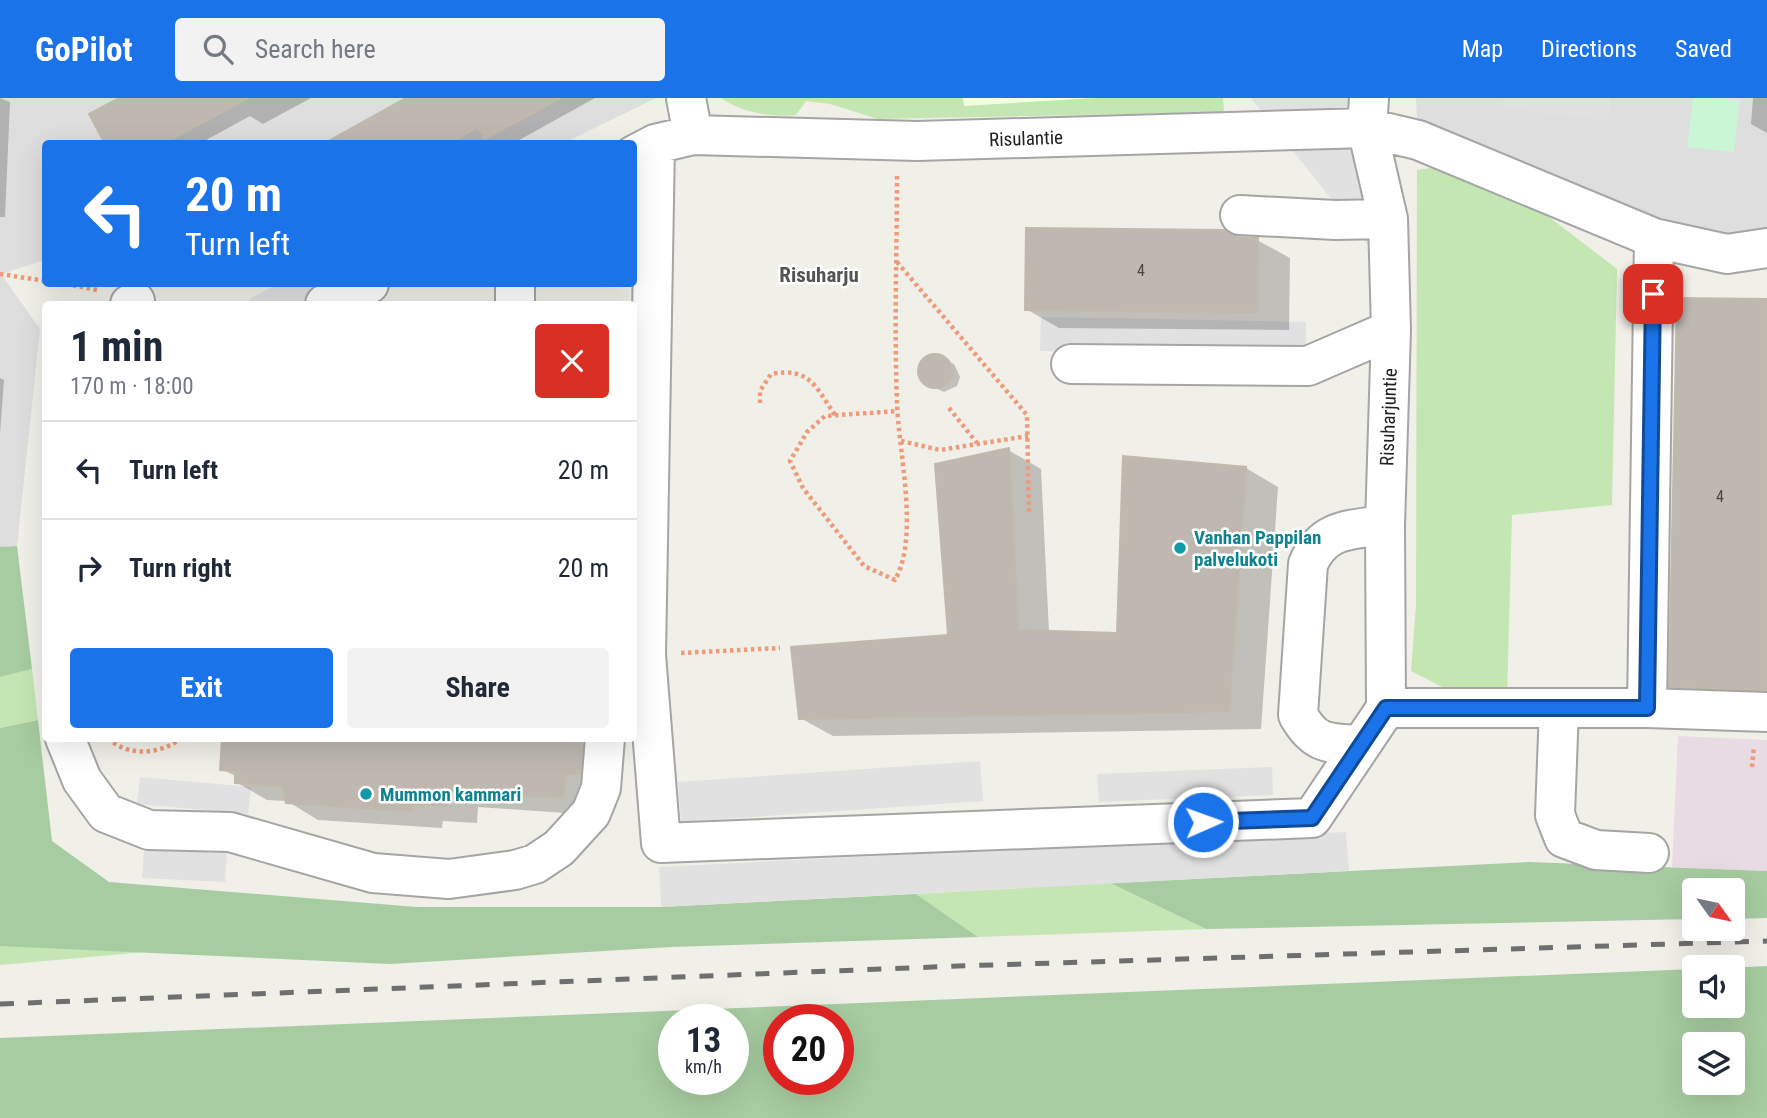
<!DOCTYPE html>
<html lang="en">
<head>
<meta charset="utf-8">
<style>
	:root { --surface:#fff; --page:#f2f2f3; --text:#1f2937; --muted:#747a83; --line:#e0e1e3; --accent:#1a73e8 }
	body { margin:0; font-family:"Roboto Condensed",sans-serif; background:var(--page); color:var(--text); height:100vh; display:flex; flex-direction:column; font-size:26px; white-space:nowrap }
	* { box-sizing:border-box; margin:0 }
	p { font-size:23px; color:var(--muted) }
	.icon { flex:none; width:38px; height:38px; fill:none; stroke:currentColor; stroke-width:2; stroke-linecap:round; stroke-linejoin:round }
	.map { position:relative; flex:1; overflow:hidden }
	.side { position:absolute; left:42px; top:203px; width:595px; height:441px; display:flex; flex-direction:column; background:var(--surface); border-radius:7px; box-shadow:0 7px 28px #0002 }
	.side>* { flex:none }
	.banner { position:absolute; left:42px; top:42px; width:595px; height:147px; border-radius:7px; box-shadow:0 7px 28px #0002; background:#1a73e8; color:#fff; overflow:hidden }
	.needle { width:46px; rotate:123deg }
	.tools { position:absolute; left:1682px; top:780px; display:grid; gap:14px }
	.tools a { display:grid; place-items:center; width:63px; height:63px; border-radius:7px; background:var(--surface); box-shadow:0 7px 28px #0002; font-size:35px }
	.speed { position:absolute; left:658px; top:906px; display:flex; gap:14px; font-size:35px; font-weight:700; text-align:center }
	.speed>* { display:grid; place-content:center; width:91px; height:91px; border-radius:50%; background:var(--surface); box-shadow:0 7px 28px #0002; line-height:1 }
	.speed small { font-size:18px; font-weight:400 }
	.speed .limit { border:10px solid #d22; background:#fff; color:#111 }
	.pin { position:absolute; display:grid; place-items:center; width:60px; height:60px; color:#fff; margin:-30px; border-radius:14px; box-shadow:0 4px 10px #0006 }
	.me { position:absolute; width:77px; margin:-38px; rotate:88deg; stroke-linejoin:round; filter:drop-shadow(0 0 5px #0008) }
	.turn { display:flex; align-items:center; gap:24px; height:147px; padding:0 28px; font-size:32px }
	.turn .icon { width:91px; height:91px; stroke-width:2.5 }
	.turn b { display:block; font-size:49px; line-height:60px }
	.round { display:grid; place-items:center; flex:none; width:74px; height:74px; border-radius:7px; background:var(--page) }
	.summary { display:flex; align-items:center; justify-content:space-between; height:119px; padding:0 28px }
	h1 { font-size:42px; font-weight:700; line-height:52px }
	.primary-button { display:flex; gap:14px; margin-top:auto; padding:14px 28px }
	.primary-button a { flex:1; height:80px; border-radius:7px; background:var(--accent); color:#fff; font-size:28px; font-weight:700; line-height:80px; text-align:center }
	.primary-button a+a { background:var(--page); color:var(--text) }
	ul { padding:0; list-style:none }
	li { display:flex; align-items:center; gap:21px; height:98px; padding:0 28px; border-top:2px solid var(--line) }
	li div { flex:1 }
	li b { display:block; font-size:26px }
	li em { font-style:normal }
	header { display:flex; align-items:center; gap:42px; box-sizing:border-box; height:98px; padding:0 35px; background:var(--accent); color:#fff }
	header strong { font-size:33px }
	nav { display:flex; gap:38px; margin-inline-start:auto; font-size:24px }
	.search { width:490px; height:63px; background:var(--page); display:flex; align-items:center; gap:18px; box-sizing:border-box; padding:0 24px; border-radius:7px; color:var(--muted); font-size:26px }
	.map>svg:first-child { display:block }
	.residential { fill:#dfdede }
	.industrial { fill:#e9dbe4 }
	.education { fill:#f9fde5 }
	.grass { fill:#c4e6b3 }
	.forest { fill:#a7cca1; fill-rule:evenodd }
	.park { fill:#caf6d5 }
	.parking { fill:#e1e1e1 }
	.shadow { fill:#0003 }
	.building { fill:#beb8b1; stroke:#c1b9ac; stroke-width:2 }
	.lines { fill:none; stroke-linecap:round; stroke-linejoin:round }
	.minor-casing { stroke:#a5a5a5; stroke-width:42 }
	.path { stroke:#ee9a7b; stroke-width:4.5; stroke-dasharray:3.5 3.5; stroke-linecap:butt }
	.minor { stroke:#fff; stroke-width:38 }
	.rail { stroke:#6f6f6f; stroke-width:5; stroke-dasharray:14 14; stroke-linecap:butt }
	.route-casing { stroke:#114b97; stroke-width:18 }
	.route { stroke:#1a73e8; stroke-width:12 }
	.culture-dot { fill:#0f9aa8; stroke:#fff; stroke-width:2.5 }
	.labels { text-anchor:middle; stroke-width:5; stroke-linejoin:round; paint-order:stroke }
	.number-label { font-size:16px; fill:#484745 }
	.street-label { font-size:19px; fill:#212121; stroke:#fff }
	.culture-label { font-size:19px; font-weight:bold; fill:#0d838f; stroke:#fff; text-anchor:start }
	.neighbourhood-label { font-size:21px; font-weight:bold; fill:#545454; stroke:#fff }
</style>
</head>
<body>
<header>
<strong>GoPilot</strong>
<div class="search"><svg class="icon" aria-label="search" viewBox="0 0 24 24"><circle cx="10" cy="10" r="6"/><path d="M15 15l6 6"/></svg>Search here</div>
<nav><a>Map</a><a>Directions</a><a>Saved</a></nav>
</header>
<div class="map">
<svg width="1767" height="1020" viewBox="0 0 1767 1020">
	<rect width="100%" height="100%" fill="#f0efe8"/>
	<path class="residential" d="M 0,0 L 656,0 L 564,45 L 46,46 L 45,162 L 1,176 L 40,231 L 17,448 L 0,449 Z
		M 1416,0 L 1767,0 L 1767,150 L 1727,156 L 1418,42 Z"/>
	<path class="industrial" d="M 1678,638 L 1767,642 L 1767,773 L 1672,769 Z"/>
	<path class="education" d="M 963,0 L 1096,0 L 964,8 Z"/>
	<path class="grass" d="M 721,0 L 963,0 L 964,8 L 1096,0 L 1223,0 L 1224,14 L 878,21 L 830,6 L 806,3 L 796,17 C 772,20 741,14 721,0 Z
		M 1445,68 L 1540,112 L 1617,171 L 1612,407 L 1512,417 L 1507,599 L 1454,595 L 1411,573 L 1416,507 L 1417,72 Z
		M 32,571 L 38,622 L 0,630 L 0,579 Z
		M 1110,785 L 1206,831 L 978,839 L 916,796 Z
		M 25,847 L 157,853 L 0,867 L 0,848 Z"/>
	<path class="forest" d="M 17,448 L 32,571 L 0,579 L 0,449 Z
		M 38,622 L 52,743 L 109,784 L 417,809 L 661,809 L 916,796 L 978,839 L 671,849 L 390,866 L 0,848 L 0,630 Z
		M 1529,764 L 1767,773 L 1767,820 L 1733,821 L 1732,793 L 1694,793 L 1694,821 L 1206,831 L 1110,785 Z
		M 1767,868 L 1767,1020 L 0,1020 L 0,940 L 1694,871 L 1694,908 L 1732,908 L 1732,870 L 1727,870 ZM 733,922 L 733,982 L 674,982 L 674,922 ZM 838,922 L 838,982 L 779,982 L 779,922 ZM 1694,947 L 1732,947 L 1732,985 L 1694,985 Z"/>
	<path class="park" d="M 1693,0 L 1740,1 L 1734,54 L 1687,49 Z"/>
	<path class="parking" d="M 1251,0 L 1363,0 L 1383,166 Z
		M 1504,0 L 1611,0 L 1608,23 L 1502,10 Z
		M 278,186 L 349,186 L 325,206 L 253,206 L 249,201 Z
		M 1041,219 L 1306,224 L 1306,258 L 1040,253 Z
		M 980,663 L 983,703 L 681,724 L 678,684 Z
		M 1272,669 L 1273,697 L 1099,704 L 1097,676 Z
		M 140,679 L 251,689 L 248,716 L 137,706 Z
		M 1346,734 L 1349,773 L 661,809 L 659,769 Z
		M 144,750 L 227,754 L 225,784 L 142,780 Z"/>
	<path class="shadow" d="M 0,0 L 10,4 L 5,119 L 0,119 Z
		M 123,0 L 311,0 L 263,26 L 250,18 L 199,46 L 107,46 Z
		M 409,0 L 595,0 L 512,46 L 495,46 L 489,42 L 483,46 L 334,46 Z
		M 1753,0 L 1767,0 L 1767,35 L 1751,26 Z
		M 1238,140 L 1257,142 L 1290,160 L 1289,232 L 1059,230 L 1026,211 Z
		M 1767,203 L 1767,609 L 1704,607 L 1671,588 Z
		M 935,258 L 954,266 L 960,279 L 957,288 L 944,294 L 925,285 L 920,276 L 926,261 Z
		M 0,280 L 4,282 L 0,336 Z
		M 1008,352 L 1041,371 L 1049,534 L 1119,537 L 1246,370 L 1278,389 L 1261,631 L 833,638 L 800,620 L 950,538 Z
		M 224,640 L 597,640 L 594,717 L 478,709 L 477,725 L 443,723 L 442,730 L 318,722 L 287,703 L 267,702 L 236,684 L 237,679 L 222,671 Z"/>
	<path class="building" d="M 119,0 L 248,0 L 163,46 L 105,46 L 89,16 Z
		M 406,0 L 560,0 L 485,41 L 478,29 L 448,46 L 323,46 Z
		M 1026,130 L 1225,132 L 1238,139 L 1258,140 L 1257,214 L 1025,212 Z
		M 1677,200 L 1767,201 L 1767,592 L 1669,589 Z
		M918 273a17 17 0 1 1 34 0a17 17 0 1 1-34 0Z
		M 1009,350 L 1018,532 L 1117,535 L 1123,358 L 1246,369 L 1229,613 L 799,621 L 791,549 L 948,537 L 935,366 Z
		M 222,640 L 565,640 L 565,645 L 583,646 L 580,676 L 565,676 L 563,700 L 447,693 L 447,708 L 412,706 L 412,713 L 286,705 L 283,688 L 235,685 L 235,673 L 220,672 Z"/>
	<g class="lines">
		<g class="minor-casing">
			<path id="minor" d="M 686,0 L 693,37
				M 655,46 L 646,557 L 661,745 L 1312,720 L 1386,610
				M 634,57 L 655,46 L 693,37 L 917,43 L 1367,30 L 1369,0
				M 1240,117 L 1335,122 L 1388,121
				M 1654,140 L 1647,610 L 1767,614
				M 130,206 L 135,203
				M 325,206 L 369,186
				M 515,206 L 515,186
				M 1071,266 L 1308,268 L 1391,232
				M 1386,610 L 1385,427 L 1391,232 L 1388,121 L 1367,30 L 1418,42 L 1654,140 L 1727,156 L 1767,150
				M 1386,610 L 1647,610
				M 1559,610 L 1555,717 L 1564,740 L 1596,752 L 1649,755
				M 65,640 L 82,682 L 106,715 L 149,732 L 230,734 L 373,775 L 449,781 L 515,772 L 535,766 L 559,750 L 591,715 L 601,690 L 605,640
				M 1359,647 C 1328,645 1315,647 1298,617 L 1308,466 C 1323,430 1350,432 1385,427"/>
		</g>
		<path class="path" d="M 897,78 C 897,153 894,229 897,303 C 898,353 920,438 895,482 L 864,468 L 803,390 L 790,363 L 807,334 L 825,318 L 897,313
			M 897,164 L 1027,317 L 1029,417
			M 0,176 L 46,183
			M 66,186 L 97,192
			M 760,305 L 760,293 L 771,276 C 810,269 815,288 835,317
			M 949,310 L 977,345
			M 901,343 L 940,352 L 1028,338
			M 681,555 L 780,550
			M 108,640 C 127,659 161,657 181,640
			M 1752,669 L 1754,649"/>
		<use href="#minor" class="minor"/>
		<path class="rail" d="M 0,906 L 958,868 L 1767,843"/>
	</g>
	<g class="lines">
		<g class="route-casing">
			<path id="route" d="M 1203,724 L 1312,720 L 1386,610 L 1647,610 L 1653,196"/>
		</g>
		<use href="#route" class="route"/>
	</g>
	<g class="culture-dot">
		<circle cx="1180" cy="450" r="7"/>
		<circle cx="366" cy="696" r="7"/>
	</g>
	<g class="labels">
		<g class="number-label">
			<text x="1141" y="178">4</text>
			<text x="1720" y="404">4</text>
		</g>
		<g class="street-label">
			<text transform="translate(1026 40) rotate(-2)" y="7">Risulantie</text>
			<text transform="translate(1388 319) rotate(-88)" y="7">Risuharjuntie</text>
		</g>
		<g class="culture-label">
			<text x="1194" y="446">Vanhan Pappilan<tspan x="1194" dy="22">palvelukoti</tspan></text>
			<text x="380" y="703">Mummon kammari</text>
		</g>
		<g class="neighbourhood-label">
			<text x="819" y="184">Risuharju</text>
		</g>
	</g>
</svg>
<div class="tools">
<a><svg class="needle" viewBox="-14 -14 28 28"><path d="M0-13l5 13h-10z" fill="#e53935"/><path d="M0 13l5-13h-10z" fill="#747a83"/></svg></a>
<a><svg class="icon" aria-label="sound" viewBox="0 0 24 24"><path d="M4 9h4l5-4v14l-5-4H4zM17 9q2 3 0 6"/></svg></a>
<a><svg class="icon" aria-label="layers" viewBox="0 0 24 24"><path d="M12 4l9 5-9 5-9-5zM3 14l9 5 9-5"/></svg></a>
</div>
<div class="speed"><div>13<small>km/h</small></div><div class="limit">20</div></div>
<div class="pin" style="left:1653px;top:196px;background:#d93025"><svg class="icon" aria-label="arrive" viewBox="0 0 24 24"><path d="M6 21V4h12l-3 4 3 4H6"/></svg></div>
<svg class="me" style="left:1203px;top:724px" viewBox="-20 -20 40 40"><circle r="17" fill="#1a73e8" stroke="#fff" stroke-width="3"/><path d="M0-11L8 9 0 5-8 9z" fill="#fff"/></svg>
<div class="banner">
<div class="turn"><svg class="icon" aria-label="left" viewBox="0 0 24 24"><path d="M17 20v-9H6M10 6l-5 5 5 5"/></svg><div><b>20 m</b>Turn left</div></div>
</div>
<section class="side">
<div class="summary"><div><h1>1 min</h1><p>170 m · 18:00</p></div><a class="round" style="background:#d93025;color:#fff"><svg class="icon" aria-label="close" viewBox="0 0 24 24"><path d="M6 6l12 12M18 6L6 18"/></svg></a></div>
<ul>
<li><svg class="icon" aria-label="left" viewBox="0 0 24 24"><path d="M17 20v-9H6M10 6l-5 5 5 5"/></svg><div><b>Turn left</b></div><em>20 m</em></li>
<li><svg class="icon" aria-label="right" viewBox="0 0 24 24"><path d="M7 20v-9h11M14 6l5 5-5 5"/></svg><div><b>Turn right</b></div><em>20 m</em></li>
</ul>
<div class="primary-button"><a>Exit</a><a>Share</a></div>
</section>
</div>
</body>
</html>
